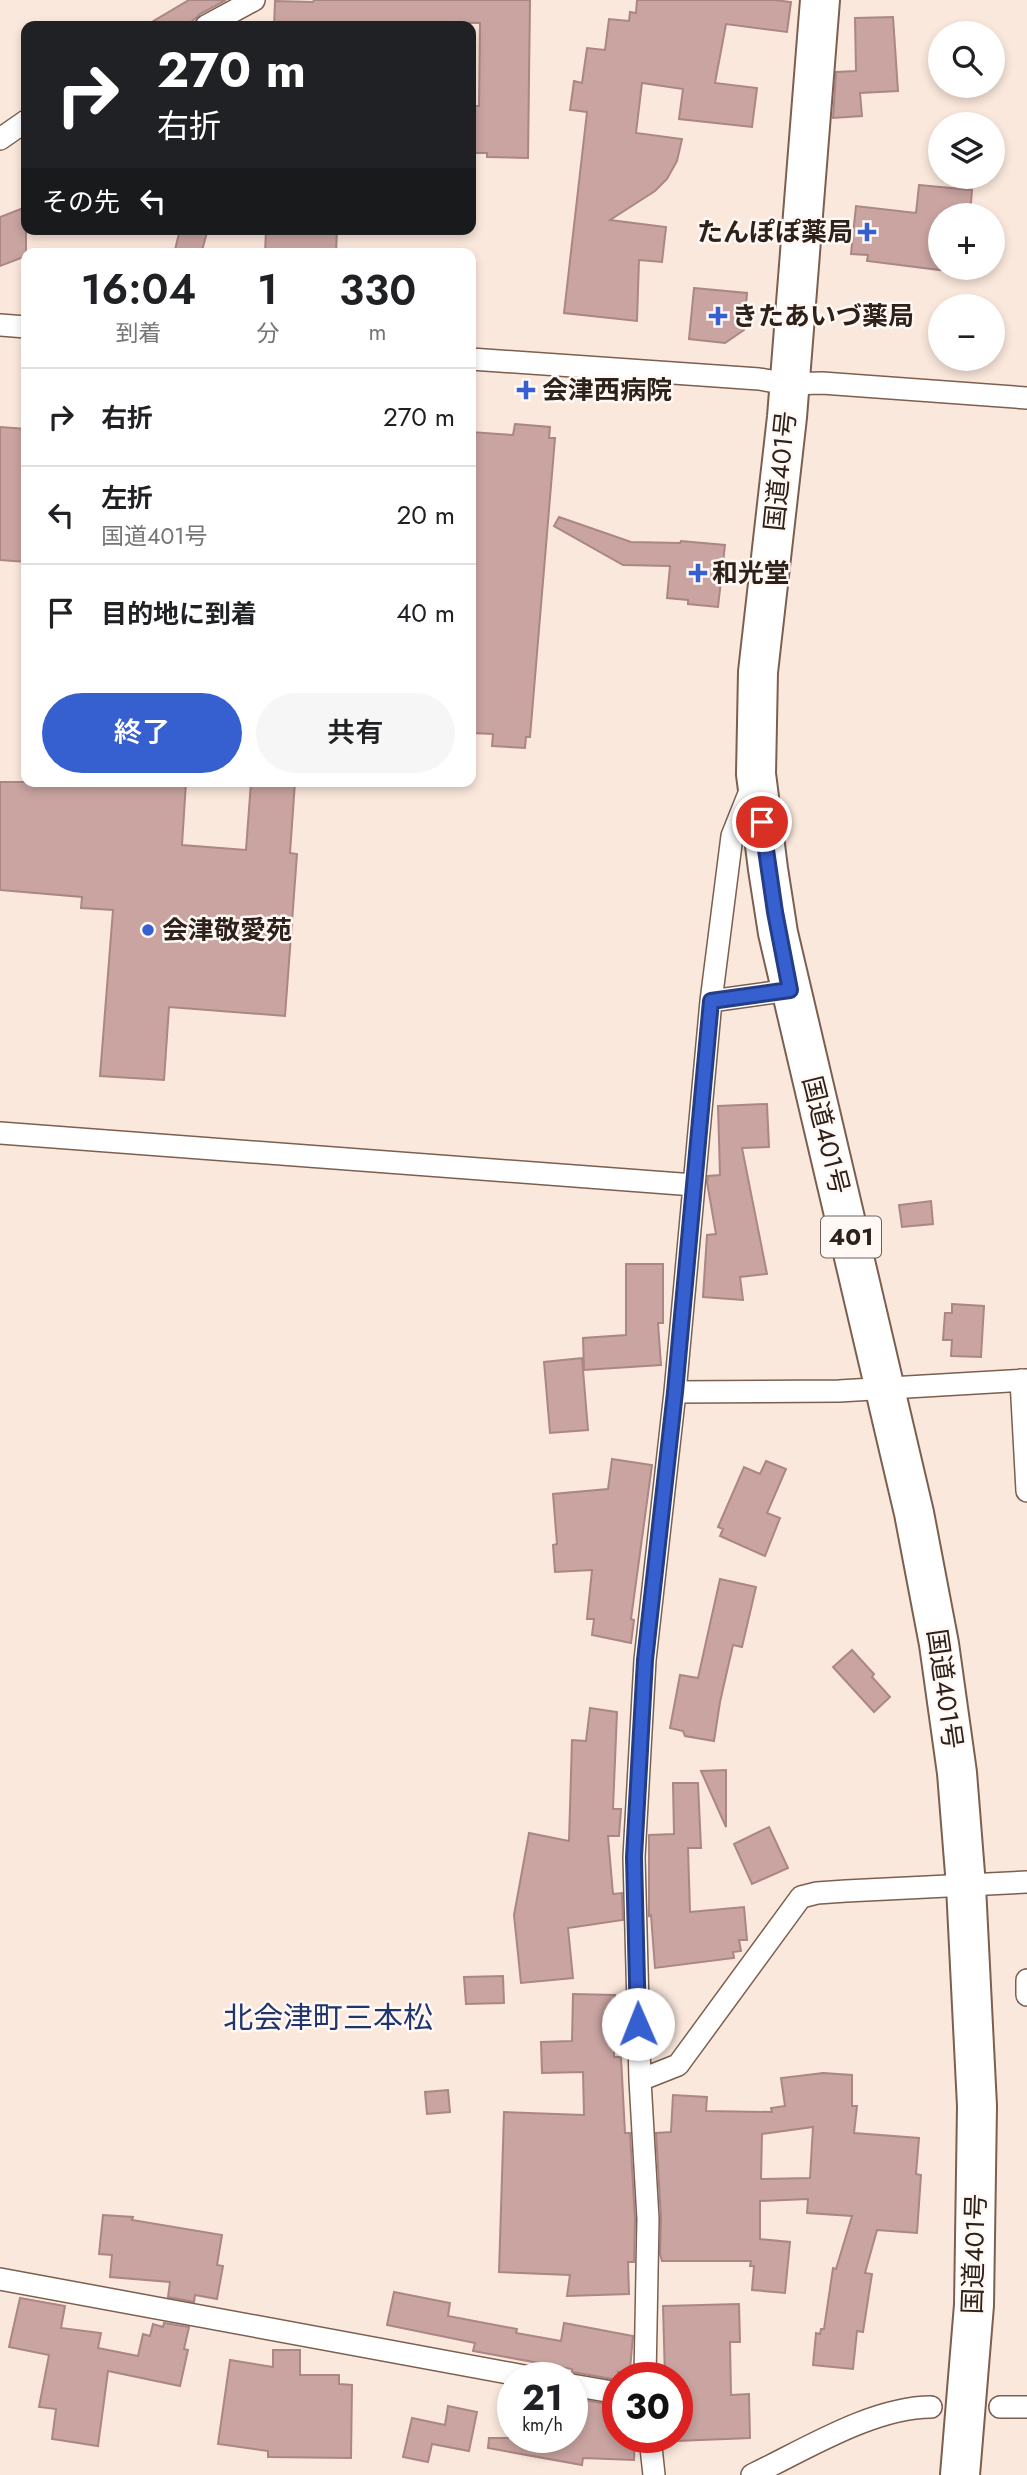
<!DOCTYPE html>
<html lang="ja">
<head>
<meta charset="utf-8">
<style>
	:root { --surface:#fff; --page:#f6f6f6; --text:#202124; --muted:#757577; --line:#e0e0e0; --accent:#365fd0 }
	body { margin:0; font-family:Jost,"Noto Sans JP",sans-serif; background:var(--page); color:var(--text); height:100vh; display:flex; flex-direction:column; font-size:26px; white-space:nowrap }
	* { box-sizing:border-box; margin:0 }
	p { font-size:23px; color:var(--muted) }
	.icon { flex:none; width:38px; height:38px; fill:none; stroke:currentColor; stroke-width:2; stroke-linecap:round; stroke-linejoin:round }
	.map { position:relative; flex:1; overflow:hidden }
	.side { position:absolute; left:21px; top:248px; width:455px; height:539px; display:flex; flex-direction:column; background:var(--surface); border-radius:14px; box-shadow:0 4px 10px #0003 }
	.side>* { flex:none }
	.top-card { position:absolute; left:21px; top:21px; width:455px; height:214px; border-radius:14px; box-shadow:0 4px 10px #0003; background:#202124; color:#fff; overflow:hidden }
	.fabs { position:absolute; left:928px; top:21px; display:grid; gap:14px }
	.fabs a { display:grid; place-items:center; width:77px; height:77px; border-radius:50%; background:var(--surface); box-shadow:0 4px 10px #0003; font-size:35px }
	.speed { position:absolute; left:497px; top:2362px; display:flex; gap:14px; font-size:35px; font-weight:700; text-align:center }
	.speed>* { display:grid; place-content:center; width:91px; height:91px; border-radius:50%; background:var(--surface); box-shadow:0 4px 10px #0003; line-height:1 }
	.speed small { font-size:18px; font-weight:400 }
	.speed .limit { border:10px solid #d22; background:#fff; color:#111 }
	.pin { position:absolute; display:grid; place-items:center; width:60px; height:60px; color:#fff; margin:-30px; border:4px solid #fff; border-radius:50%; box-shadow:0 2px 7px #0007 }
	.me { position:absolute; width:77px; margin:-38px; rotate:359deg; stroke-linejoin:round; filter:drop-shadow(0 0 5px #0008) }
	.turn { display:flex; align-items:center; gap:24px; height:147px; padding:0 21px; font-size:32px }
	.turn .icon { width:91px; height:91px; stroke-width:2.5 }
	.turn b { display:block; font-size:49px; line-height:60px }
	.then { display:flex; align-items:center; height:66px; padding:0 21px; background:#0003; gap:14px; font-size:26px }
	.eta { display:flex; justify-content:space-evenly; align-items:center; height:119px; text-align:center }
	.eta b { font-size:42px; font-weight:600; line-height:49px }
	.button { display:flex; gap:14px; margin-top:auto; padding:14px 21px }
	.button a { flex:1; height:80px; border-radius:42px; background:var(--accent); color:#fff; font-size:28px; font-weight:600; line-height:80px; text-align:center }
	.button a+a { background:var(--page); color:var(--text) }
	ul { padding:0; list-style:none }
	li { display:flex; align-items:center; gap:21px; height:98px; padding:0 21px; border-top:2px solid var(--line) }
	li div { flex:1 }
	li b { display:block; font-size:26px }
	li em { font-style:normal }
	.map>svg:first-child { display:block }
	.building { fill:#c9a4a1; stroke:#aa8684; stroke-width:2; fill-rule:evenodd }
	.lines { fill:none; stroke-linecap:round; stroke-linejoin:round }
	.street-casing { stroke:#7b5f4f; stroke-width:24 }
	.highway-casing { stroke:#7b5f4f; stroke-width:42 }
	.street { stroke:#fff; stroke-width:21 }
	.highway { stroke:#fff; stroke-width:38 }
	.route-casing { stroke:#233e87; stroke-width:18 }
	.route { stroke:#365fd0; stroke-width:12 }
	.poi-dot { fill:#365fd0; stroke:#fff8f4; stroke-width:2.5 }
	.labels { text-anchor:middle; stroke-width:5; stroke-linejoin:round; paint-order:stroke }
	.shield { fill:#fff8f4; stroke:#6c625b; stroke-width:2 }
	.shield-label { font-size:24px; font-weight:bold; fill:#2d211a }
	.poi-label { font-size:26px; font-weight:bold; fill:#2d211a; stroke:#fff8f4; text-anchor:start }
	.street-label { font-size:26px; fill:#2d211a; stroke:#fff8f4 }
	.quarter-label { font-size:30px; fill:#1f356c; stroke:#fff8f4 }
</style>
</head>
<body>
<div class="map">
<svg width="1027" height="2475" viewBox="0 0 1027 2475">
	<rect width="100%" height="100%" fill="#fbe8dc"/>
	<path class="building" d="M 189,0 L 226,0 L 200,14 L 187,26 L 145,26 Z
		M 314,0 L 530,0 L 528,158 L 487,157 L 487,153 L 471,153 L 471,106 L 479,106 L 480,23 L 419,22 L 419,26 L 274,26 L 275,1 L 313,2 Z
		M 637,0 L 774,0 L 791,2 L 787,32 L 726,24 L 715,83 L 757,88 L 752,127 L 679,119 L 683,89 L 642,83 L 636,133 L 682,139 L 677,161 L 667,179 L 655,191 L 610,220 L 666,227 L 662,262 L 639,260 L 637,321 L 564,313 L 587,112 L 570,110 L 574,81 L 582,83 L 587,48 L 605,50 L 609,19 L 629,21 L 630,12 L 636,13 Z
		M 893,17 L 898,91 L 860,93 L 862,116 L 833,118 L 836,72 L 856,71 L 855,18 Z
		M 919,185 L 972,190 L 970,215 L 940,215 L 940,270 L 867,261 L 868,255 L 851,254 L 856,206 L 916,213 Z
		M 26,207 L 26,256 L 0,266 L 0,217 Z
		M 180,229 L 208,229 L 201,254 L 174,254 Z
		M 266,229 L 337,229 L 336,254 L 265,254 Z
		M 694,288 L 747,293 L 744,330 L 725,343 L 689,339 Z
		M 515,424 L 550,427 L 549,438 L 555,438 L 530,737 L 526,737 L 525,748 L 492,746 L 493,734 L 471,733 L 471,432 L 513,435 Z
		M 0,427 L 26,429 L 24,504 L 26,504 L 26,562 L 0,560 Z
		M 559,517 L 631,542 L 680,543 L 681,541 L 725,545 L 718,607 L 688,604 L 688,600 L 667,598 L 670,566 L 623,565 L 554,526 Z
		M 0,782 L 186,782 L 182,845 L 246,850 L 251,782 L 295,782 L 290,853 L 297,854 L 285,1016 L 169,1007 L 164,1080 L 100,1076 L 113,910 L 81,908 L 82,897 L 0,890 Z
		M 767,1104 L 769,1147 L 742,1148 L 767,1274 L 740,1277 L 743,1300 L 703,1297 L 707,1235 L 716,1234 L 707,1182 L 708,1176 L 720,1175 L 718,1106 Z
		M 931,1201 L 933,1224 L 902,1227 L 899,1205 Z
		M 626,1264 L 663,1264 L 663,1323 L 658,1323 L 661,1365 L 584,1370 L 583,1338 L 626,1335 Z
		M 952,1304 L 984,1306 L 981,1357 L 951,1356 L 952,1340 L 943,1340 L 945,1313 L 952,1313 Z
		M 582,1358 L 588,1430 L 550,1433 L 544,1362 Z
		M 612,1459 L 652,1465 L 631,1619 L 634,1620 L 631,1643 L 592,1635 L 594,1619 L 587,1619 L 592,1570 L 555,1572 L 553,1545 L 557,1544 L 553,1494 L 608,1489 Z
		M 766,1461 L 786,1469 L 767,1513 L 780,1518 L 765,1556 L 720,1536 L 723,1529 L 718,1527 L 744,1467 L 760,1474 Z
		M 720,1579 L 756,1587 L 742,1647 L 733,1645 L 720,1702 L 714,1741 L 685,1736 L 683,1731 L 670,1728 L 680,1675 L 698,1678 Z
		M 852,1650 L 874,1674 L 872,1677 L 890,1697 L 874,1712 L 833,1667 Z
		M 590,1708 L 617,1712 L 613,1809 L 621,1809 L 619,1836 L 608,1836 L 613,1894 L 622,1893 L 623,1920 L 568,1928 L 573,1978 L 521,1983 L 514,1915 L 529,1833 L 569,1841 L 572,1740 L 586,1741 Z
		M 726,1770 L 726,1827 L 701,1771 Z
		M 673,1783 L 698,1783 L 701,1848 L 688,1848 L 690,1912 L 744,1907 L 747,1940 L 739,1940 L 741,1951 L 733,1952 L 734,1958 L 655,1968 L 651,1915 L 649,1916 L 649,1835 L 674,1834 Z
		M 769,1827 L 788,1868 L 752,1884 L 734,1844 Z
		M 503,1976 L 504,2003 L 466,2004 L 464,1977 Z
		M 573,1994 L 615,1995 L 614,2057 L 621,2057 L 625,2133 L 630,2133 L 635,2219 L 634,2262 L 628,2262 L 629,2294 L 567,2296 L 570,2275 L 499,2272 L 504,2112 L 584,2115 L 583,2072 L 542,2073 L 541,2042 L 572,2041 Z
		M 823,2073 L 852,2075 L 852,2106 L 857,2106 L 854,2133 L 919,2138 L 916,2174 L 921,2175 L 917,2233 L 877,2230 L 865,2273 L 872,2274 L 863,2332 L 857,2331 L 853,2369 L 813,2365 L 816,2333 L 820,2334 L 821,2329 L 824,2329 L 833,2268 L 836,2269 L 852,2216 L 807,2213 L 808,2199 L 760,2201 L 760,2239 L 790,2242 L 785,2293 L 752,2290 L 754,2266 L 750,2266 L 751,2261 L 662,2261 L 660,2254 L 661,2218 L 656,2133 L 671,2132 L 673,2095 L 707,2097 L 706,2111 L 772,2112 L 771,2108 L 785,2106 L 781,2078 ZM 813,2127 L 810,2178 L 761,2179 L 762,2134 Z
		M 448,2090 L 450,2112 L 427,2114 L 425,2092 Z
		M 103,2215 L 133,2217 L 132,2220 L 222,2235 L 217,2265 L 223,2266 L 217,2299 L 195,2295 L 194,2302 L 168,2297 L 170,2282 L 110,2277 L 112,2255 L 99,2254 Z
		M 394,2292 L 450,2303 L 448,2316 L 517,2329 L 516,2333 L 561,2341 L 564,2323 L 633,2336 L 630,2370 L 627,2369 L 626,2373 L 618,2372 L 618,2380 L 572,2372 L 572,2369 L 473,2351 L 475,2343 L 387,2325 Z
		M 20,2298 L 65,2306 L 61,2328 L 101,2333 L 98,2348 L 138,2356 L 143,2334 L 150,2336 L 153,2324 L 163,2327 L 164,2323 L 189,2327 L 184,2349 L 188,2350 L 180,2386 L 108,2371 L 98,2446 L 52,2439 L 56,2409 L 39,2407 L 49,2355 L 9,2347 Z
		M 739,2304 L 740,2342 L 730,2342 L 731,2395 L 749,2394 L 750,2438 L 677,2441 L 677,2378 L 665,2378 L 663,2306 Z
		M 273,2350 L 300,2350 L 300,2375 L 339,2375 L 339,2384 L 352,2385 L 351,2458 L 268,2457 L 268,2451 L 218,2444 L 230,2360 L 273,2367 Z
		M 572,2398 L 618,2406 L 618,2438 L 635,2438 L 634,2460 L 583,2458 L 582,2465 L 488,2448 L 489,2438 L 572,2438 Z
		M 448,2406 L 477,2412 L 469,2451 L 432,2444 L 428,2462 L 403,2457 L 412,2418 L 445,2425 Z"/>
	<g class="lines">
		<g class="street-casing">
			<path id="street" d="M 206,26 L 254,0
				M 0,139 L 26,121
				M 0,325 L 26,327
				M 471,359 L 759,379 L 788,384 L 822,383 L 1027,398
				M 711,1001 L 790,990
				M 0,1133 L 694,1185
				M 1021,1380 L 1027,1491
				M 675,1392 L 839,1391 L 1027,1380
				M 1027,1980 L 1027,1995
				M 640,2080 L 678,2065 L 801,1897 L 817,1893 L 846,1891 L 1027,1882
				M 0,2279 L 535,2378
				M 645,2378 L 648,2219 L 640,2080 L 634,1857 L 645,1660 L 675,1392 L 711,1001 L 732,836 L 752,786
				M 572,2385 L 618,2393
				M 1000,2407 L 1027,2407
				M 650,2438 L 654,2475
				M 752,2475 C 804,2450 873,2407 931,2407"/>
		</g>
		<g class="highway-casing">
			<path id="highway" d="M 820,0 L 787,417 L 758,672 L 756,774 L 768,869 L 778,933 L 914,1513 L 939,1644 L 957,1773 L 966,1886 L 977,2106 L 974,2305 L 960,2475"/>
		</g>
		<use href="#street" class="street"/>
		<use href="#highway" class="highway"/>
	</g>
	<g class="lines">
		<g class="route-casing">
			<path id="route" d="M 638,2024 L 634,1857 L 645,1660 L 675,1392 L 711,1001 L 790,990 L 775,912 L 762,822"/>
		</g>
		<use href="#route" class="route"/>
	</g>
	<g class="poi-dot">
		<path d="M863.5 221.5h7v7h7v7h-7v7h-7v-7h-7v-7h7z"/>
		<path d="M714.5 305.5h7v7h7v7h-7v7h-7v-7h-7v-7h7z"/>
		<path d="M522.5 379.5h7v7h7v7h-7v7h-7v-7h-7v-7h7z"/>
		<path d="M694.5 562.5h7v7h7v7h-7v7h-7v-7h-7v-7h7z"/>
		<circle cx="148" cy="930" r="7"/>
	</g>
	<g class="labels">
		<rect class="shield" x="821" y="1216.5" width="60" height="41" rx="5"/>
		<g class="shield-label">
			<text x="851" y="1245">401</text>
		</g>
		<g class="poi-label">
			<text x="853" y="241" text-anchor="end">たんぽぽ薬局</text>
			<text x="732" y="325">きたあいづ薬局</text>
			<text x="542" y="399">会津西病院</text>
			<text x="712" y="582">和光堂</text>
			<text x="162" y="939">会津敬愛苑</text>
		</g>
		<g class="street-label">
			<text transform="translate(780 471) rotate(-84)" y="9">国道401号</text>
			<text transform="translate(826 1135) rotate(76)" y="9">国道401号</text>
			<text transform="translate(945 1689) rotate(82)" y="9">国道401号</text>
			<text transform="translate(974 2254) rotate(-88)" y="9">国道401号</text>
		</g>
		<g class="quarter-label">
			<text x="328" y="2028">北会津町三本松</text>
		</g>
	</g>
</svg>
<div class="fabs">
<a><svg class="icon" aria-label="search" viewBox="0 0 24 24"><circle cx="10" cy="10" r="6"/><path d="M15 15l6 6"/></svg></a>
<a><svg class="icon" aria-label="layers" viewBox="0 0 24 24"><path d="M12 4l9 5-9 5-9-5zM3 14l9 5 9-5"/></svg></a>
<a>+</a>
<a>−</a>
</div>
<div class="speed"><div>21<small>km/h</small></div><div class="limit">30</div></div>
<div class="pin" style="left:762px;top:822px;background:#d93025"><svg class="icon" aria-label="arrive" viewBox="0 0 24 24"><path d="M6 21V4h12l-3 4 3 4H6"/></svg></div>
<svg class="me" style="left:638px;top:2024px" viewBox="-20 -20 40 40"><circle r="19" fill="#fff"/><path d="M0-13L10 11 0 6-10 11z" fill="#365fd0"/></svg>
<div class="top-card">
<div class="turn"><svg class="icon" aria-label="right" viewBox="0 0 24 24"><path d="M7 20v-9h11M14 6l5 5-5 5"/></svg><div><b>270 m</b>右折</div></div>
<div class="then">その先<svg class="icon" aria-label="left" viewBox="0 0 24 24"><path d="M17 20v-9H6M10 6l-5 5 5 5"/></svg></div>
</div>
<section class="side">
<div class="eta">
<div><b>16:04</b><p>到着</p></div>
<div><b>1</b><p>分</p></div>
<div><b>330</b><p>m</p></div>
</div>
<ul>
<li><svg class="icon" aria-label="right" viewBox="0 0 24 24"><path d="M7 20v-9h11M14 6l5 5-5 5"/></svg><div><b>右折</b></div><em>270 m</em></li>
<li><svg class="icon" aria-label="left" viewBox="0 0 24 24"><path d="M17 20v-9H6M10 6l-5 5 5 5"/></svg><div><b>左折</b><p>国道401号</p></div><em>20 m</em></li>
<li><svg class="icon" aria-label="arrive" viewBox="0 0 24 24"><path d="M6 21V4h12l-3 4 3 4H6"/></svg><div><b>目的地に到着</b></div><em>40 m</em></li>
</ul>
<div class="button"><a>終了</a><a>共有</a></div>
</section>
</div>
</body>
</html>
